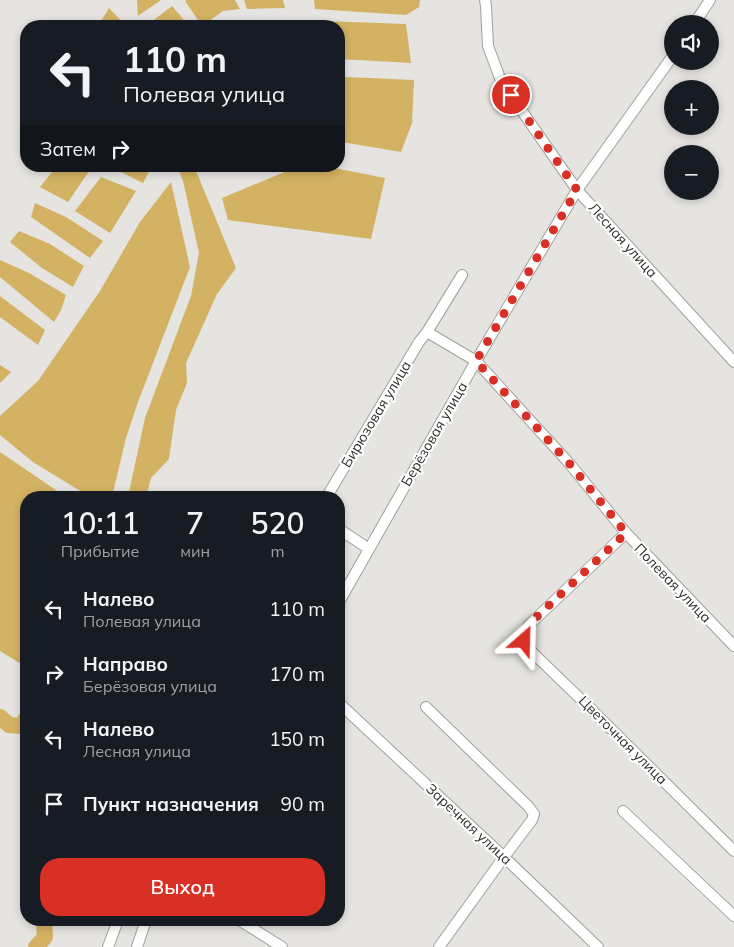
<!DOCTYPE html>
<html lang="ru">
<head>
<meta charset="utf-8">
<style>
	:root { --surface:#171b24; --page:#20242c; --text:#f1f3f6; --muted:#9ea1a6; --accent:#d93025 }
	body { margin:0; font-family:Mulish,sans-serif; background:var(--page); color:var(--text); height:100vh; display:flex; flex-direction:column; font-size:19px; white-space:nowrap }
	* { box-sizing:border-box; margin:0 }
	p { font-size:16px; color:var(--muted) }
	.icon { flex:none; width:28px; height:28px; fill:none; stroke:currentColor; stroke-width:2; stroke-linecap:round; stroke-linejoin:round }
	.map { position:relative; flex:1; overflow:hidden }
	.sheet { position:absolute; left:20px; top:491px; width:325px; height:435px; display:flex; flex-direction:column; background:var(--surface); border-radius:20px; box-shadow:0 2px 8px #0003 }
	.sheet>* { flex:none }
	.top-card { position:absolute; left:20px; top:20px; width:325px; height:152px; border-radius:20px; box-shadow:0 2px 8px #0003; background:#171b24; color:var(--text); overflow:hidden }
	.fabs { position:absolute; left:664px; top:15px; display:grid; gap:10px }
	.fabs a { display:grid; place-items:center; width:55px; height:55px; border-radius:50%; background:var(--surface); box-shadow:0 2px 8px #0003; font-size:25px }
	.pin { position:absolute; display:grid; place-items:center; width:42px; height:42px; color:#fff; margin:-21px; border:2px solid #fff; border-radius:50%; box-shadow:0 1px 5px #0007 }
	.me { position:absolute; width:55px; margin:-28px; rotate:25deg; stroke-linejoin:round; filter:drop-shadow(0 0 4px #0008) }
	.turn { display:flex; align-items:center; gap:18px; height:105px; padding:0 20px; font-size:22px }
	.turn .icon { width:65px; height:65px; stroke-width:2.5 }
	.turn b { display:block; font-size:35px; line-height:42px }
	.then { display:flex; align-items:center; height:48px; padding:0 20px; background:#0003; gap:10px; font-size:19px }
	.eta { display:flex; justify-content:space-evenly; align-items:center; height:85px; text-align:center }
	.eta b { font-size:30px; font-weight:600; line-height:35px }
	.button { display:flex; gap:10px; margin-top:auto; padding:10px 20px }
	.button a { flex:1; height:58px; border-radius:20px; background:var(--accent); color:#fff; font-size:20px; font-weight:600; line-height:58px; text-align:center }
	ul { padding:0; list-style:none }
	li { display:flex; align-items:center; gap:15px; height:65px; padding:0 20px }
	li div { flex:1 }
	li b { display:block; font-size:19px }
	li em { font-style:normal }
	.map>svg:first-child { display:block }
	.water { fill:#d3b263 }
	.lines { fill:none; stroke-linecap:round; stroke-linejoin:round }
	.river { stroke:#d3b263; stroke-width:16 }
	.minor-casing { stroke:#a1a09c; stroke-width:12 }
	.minor { stroke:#fff; stroke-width:10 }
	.route { stroke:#d93025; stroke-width:9; stroke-dasharray:0 16.2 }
	.labels { text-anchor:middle; stroke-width:4.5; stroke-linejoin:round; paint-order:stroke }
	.street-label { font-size:14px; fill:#2b2b29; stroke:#fff }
</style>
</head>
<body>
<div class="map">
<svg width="734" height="947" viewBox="0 0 734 947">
	<rect width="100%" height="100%" fill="#e5e4e0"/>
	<path class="water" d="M 137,0 L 161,0 L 138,16 Z
		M 187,0 L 235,0 L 240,9 L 223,11 L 202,26 L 185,1 Z
		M 244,0 L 283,0 L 285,8 L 247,9 Z
		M 314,0 L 420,0 L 419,7 L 406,15 L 315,9 Z
		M 172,6 L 189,26 L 146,26 Z
		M 109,8 L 126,26 L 106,26 L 101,21 Z
		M 323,21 L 406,24 L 411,63 L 339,59 L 339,26 L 301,26 Z
		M 345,77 L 414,80 L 412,123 L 401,152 L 341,142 Z
		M 57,166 L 91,166 L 92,167 L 68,202 L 40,187 Z
		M 109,166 L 152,166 L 143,183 Z
		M 177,166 L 194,166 L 236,268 L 217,294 L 186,363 L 187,383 L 176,410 L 169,459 L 151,478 L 146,497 L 128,497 L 145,418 L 191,296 L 199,253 L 183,181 Z
		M 299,166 L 324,166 L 385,178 L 371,239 L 228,220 L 222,198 Z
		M 101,177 L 136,191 L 110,233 L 75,211 Z
		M 171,182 L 190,267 L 138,402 L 126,438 L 112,497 L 90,497 L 33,462 L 0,435 L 0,416 L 38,381 L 100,291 L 140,222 Z
		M 35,203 L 66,217 L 103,241 L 90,258 L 31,217 Z
		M 19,231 L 50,244 L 84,266 L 73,287 L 42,268 L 10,242 Z
		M 0,260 L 29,273 L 66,295 L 61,310 L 54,322 L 0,277 Z
		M 0,296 L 45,330 L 38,345 L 0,317 Z
		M 0,365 L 11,372 L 0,383 Z
		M 0,452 L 66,497 L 26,498 L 26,667 L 0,651 Z"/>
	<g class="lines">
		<path class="river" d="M 0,717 L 9,725 L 21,726 L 26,719
			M 36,947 L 45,937 L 44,920"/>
		<g class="minor-casing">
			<path id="minor" d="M 485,0 L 486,6 L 488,46 L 501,81 L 577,190 L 734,362
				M 694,24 L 710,0
				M 427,332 L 462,275
				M 326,498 L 419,342 L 427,332 L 476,361 L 569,463 L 626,533 L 734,646
				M 339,529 L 369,549
				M 626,533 L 529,625 L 524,641 L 533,653 L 594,712 L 734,851
				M 339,602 L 476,361 L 577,190 L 672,57
				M 339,703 L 504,857 L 598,947
				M 426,707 L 528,806 L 534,814 L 532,820 L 504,857 L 439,947
				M 623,811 L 734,916
				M 239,920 L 282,947
				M 108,947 L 118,920
				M 137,947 L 146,920"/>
		</g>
		<use href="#minor" class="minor"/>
	</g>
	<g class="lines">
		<path class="route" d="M 511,95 L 577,190 L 476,361 L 569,463 L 626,533 L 528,625 L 524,641"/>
	</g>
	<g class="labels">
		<g class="street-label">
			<text transform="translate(623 240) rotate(48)" y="5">Лесная улица</text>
			<text transform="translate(376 414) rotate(-59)" y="5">Бирюзовая улица</text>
			<text transform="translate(434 434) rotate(-60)" y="5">Берёзовая улица</text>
			<text transform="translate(673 583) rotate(46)" y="5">Полевая улица</text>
			<text transform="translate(623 740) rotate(45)" y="5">Цветочная улица</text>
			<text transform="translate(469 824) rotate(43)" y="5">Заречная улица</text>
		</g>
	</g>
</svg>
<div class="fabs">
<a><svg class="icon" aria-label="sound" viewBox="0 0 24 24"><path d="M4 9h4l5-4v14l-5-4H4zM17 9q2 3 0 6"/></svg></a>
<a>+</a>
<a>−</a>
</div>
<div class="pin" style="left:511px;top:95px;background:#d93025"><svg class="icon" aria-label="arrive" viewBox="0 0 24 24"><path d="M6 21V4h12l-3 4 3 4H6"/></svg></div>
<svg class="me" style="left:524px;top:641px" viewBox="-20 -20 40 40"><path d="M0-17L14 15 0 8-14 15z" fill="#d93025" stroke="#fff" stroke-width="4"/></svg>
<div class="top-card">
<div class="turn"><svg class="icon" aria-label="left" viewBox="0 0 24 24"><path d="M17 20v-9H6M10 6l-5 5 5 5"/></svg><div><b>110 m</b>Полевая улица</div></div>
<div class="then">Затем<svg class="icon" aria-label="right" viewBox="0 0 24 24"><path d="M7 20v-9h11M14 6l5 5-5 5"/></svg></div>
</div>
<section class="sheet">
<div class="eta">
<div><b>10:11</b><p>Прибытие</p></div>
<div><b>7</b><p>мин</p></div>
<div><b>520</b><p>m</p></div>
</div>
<ul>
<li><svg class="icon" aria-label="left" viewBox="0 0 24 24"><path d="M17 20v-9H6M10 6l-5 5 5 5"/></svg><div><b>Налево</b><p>Полевая улица</p></div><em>110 m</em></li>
<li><svg class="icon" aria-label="right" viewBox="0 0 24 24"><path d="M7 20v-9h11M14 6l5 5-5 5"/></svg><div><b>Направо</b><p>Берёзовая улица</p></div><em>170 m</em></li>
<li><svg class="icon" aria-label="left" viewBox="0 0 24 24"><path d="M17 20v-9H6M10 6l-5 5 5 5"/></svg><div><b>Налево</b><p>Лесная улица</p></div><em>150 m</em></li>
<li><svg class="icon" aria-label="arrive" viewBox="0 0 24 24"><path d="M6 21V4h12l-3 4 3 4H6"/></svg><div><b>Пункт назначения</b></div><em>90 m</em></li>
</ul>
<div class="button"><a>Выход</a></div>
</section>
</div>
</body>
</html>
